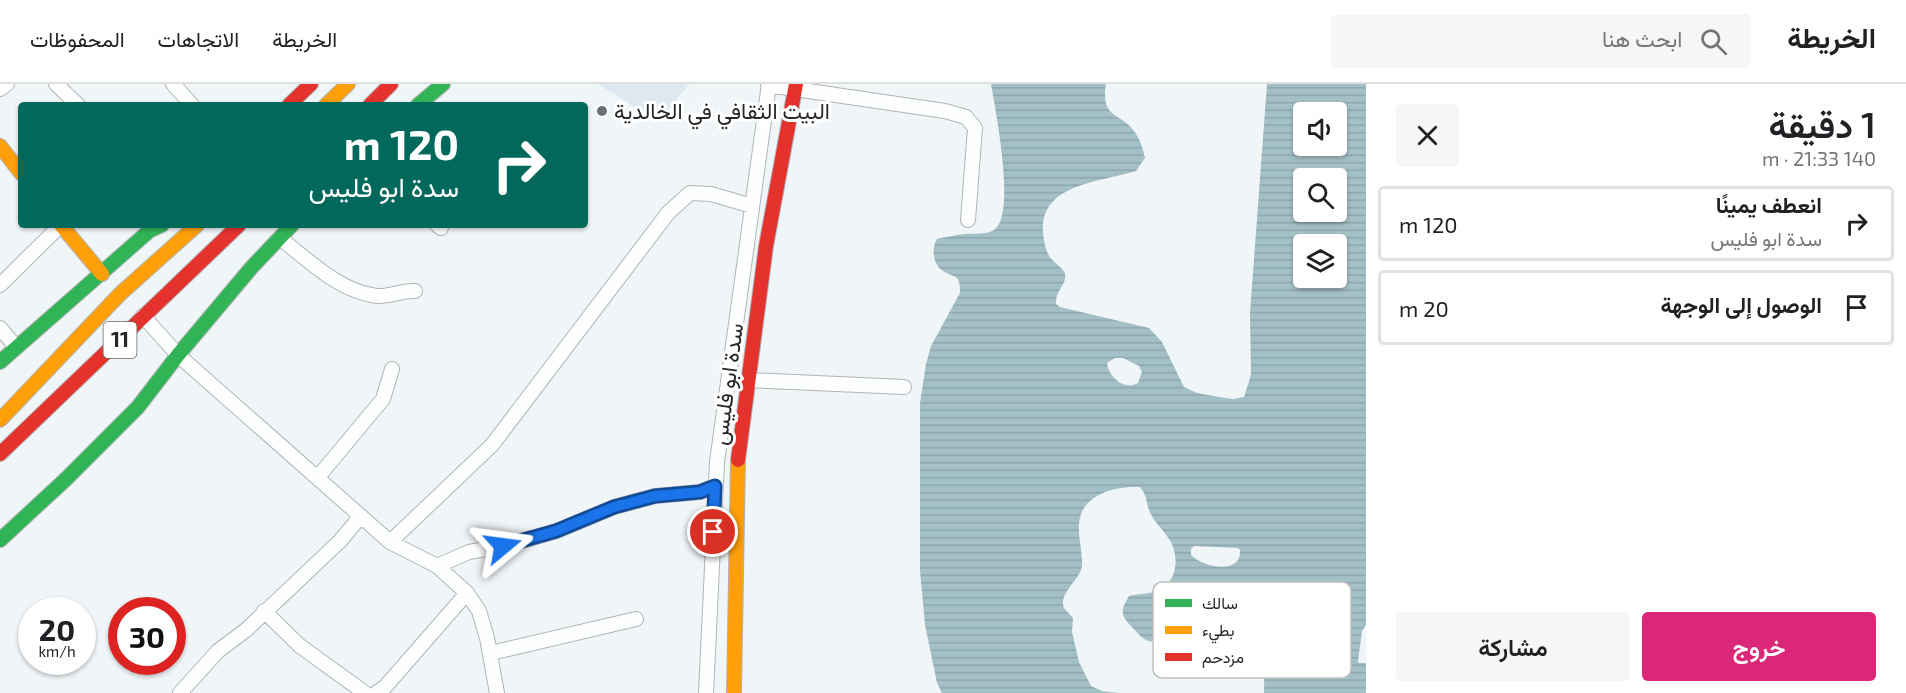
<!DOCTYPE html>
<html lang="ar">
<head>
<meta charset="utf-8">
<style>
	:root { --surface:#fff; --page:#f6f6f6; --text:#202124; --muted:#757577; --line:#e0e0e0; --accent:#db2777 }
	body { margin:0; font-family:"Exo 2",Vazirmatn,sans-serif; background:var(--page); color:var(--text); direction:rtl; height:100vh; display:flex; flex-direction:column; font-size:22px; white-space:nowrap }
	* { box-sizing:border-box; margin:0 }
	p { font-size:20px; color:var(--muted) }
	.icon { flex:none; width:33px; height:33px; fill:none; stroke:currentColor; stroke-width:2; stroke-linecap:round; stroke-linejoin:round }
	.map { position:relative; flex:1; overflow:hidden; direction:ltr }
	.sheet { display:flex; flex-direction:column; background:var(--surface); width:540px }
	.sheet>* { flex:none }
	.top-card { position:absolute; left:18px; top:18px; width:570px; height:126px; border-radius:6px; box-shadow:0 2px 4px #0004; direction:rtl; background:#00695c; color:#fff; overflow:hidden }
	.fabs { position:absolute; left:1293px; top:18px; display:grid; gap:12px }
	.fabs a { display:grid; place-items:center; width:54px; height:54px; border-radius:6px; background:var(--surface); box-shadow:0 2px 4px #0004; font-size:30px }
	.speed { position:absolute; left:18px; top:513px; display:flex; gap:12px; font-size:30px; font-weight:700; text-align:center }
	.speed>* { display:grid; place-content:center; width:78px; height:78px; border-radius:50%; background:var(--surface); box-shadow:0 2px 4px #0004; line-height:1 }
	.speed small { font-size:15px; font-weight:400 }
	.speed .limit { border:9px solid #d22; background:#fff; color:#111 }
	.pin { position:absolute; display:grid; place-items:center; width:51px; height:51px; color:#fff; margin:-26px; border:3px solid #fff; border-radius:50%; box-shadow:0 2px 6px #0007 }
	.me { position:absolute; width:66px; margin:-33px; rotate:74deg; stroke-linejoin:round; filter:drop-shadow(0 0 4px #0008) }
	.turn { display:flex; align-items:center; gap:21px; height:126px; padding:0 30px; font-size:27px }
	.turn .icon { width:78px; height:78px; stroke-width:2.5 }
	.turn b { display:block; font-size:42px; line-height:51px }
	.round { display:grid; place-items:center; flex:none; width:63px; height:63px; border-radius:6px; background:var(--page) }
	.head { display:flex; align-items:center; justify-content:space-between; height:102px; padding:0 30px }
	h1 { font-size:36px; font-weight:600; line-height:45px }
	.button { display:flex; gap:12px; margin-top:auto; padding:12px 30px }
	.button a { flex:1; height:69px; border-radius:6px; background:var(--accent); color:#fff; font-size:24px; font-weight:600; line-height:69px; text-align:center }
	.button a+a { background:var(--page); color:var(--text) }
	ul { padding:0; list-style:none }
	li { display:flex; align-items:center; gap:18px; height:75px; margin:0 12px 9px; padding:0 18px; border:3px solid var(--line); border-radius:6px }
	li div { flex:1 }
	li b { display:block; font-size:22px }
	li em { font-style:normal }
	header { display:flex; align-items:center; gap:36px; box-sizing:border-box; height:84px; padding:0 30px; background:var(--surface); border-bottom:2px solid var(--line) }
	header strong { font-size:28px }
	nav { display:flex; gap:33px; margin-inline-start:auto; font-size:21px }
	.search { width:420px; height:54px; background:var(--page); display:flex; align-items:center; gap:15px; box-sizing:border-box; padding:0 21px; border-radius:6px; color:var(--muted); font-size:22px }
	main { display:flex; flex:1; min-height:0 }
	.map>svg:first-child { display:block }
	.built { fill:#dee8f0 }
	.water { fill:url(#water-rules); fill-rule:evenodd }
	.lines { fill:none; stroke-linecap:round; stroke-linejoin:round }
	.street-casing { stroke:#b0b4b7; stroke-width:16 }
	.fast-casing { stroke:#b0b4b7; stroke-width:16 }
	.slow-casing { stroke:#b0b4b7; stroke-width:16 }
	.jam-casing { stroke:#b0b4b7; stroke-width:16 }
	.street { stroke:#fdfefe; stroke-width:14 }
	.fast { stroke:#30b455; stroke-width:14 }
	.slow { stroke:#ff9f0a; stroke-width:14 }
	.jam { stroke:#e5322d; stroke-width:14 }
	.route-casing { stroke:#114b97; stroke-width:15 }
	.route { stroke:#1a73e8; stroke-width:10 }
	.poi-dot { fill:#6c7073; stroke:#fff; stroke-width:2 }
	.labels { text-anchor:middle; stroke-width:6; stroke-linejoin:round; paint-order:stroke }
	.shield { fill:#fff; stroke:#66686b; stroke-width:1.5 }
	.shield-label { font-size:21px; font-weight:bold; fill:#25282b }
	.poi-label { font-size:22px; fill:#25282b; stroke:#fff; text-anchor:start }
	.street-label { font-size:22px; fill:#25282b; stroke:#fff }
	.key { fill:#fff; stroke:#bebebf; stroke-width:1.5 }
	.key-label { font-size:16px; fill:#25282b }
</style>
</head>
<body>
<header>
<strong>الخريطة</strong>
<div class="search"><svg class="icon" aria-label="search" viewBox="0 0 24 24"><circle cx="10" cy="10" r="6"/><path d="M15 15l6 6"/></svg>ابحث هنا</div>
<nav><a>الخريطة</a><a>الاتجاهات</a><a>المحفوظات</a></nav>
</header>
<main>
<section class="sheet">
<div class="head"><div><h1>1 دقيقة</h1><p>140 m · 21:33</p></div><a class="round"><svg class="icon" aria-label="close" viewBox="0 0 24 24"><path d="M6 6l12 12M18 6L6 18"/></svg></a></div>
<ul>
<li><svg class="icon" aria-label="right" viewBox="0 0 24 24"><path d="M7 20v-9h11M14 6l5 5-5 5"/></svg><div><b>انعطف يمينًا</b><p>سدة ابو فليس</p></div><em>120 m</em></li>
<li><svg class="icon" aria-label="arrive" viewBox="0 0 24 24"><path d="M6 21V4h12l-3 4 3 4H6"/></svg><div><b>الوصول إلى الوجهة</b></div><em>20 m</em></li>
</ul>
<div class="button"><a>خروج</a><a>مشاركة</a></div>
</section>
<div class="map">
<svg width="1366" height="609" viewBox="0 0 1366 609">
	<defs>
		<pattern id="water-rules" width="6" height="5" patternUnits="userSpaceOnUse" patternTransform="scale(1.5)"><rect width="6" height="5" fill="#a4c0c7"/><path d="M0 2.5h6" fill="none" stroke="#8da5ab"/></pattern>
	</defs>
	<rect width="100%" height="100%" fill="#f0f5f8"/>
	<path class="built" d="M 598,0 L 689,0 L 664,31 L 651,33 Z"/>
	<path class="water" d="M 991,0 L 1106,0 C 1100,37 1122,27 1136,50 C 1141,57 1143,66 1145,74 L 1136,87 C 1092,100 1028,101 1046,165 C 1050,179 1063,182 1065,190 C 1067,201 1055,206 1056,220 L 1060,223 L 1149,244 L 1162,258 L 1184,303 L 1197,309 L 1219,313 L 1233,315 L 1244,313 L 1251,291 L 1250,229 L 1267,0 L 1366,0 L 1366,541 L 1362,547 L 1358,577 L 1359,579 L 1366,579 L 1366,609 L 1264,609 L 1265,529 L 1261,515 L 1255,511 C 1241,514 1234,528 1229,541 C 1233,550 1240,556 1243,565 L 1241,567 L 1220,564 L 1200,548 C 1186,548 1161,561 1148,557 C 1142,555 1135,546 1130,541 C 1119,530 1122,524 1129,512 C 1138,510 1149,510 1157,507 C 1178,499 1180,471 1169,455 C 1164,447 1156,440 1152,432 C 1145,421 1149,414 1140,403 C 1115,402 1081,410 1079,440 C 1078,454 1083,469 1082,482 C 1081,495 1058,509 1064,524 C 1066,527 1070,530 1073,534 L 1072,548 L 1079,578 L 1091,602 L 1102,607 L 1119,609 L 942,609 L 937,599 L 925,541 L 920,487 L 920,319 L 926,280 L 931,262 L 960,209 C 960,204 960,198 957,194 C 953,191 947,190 943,187 C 933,181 931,164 937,155 C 946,153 955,151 964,150 C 973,149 984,151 992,147 C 1018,137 995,24 991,0 ZM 1304,28 L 1336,28 L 1336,62 L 1304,62 ZM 1304,94 L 1336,94 L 1336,128 L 1304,128 ZM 1304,160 L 1336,160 L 1336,194 L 1304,194 ZM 1115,274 L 1123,274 L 1139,282 L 1142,288 L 1138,299 C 1124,307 1109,293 1107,279 ZM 1194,462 L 1238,464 L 1240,466 C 1242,492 1202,483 1191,471 L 1191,465 Z"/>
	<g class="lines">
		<g class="street-casing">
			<path id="street" d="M 56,0 L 78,21
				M 173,0 L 192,21
				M 768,1 L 945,27 L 966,33 L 975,44 L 968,136
				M 0,5 L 7,0
				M 437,141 L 441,144
				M 280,154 C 308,176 340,208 377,212 C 390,213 402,206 415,207
				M 0,201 L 61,141
				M 143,232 L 178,271 L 390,458 L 437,482 L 467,509 L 479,527 L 487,554 L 497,609
				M 0,244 L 16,263
				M 748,296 L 904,303
				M 318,393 L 383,315 L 392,285
				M 390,458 L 492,361 L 668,129 L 690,109 L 711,110 L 752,122
				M 437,482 L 469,468 L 503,462 L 557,447 L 614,423 L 655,412 L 700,408 L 715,402
				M 264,527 L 300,562 L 365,609
				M 491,569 L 636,535
				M 180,609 L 218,567 L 246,546 L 340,457 L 361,432
				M 376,609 L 385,603 L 467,509
				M 706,609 L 717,378 L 769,0"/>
		</g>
		<g class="fast-casing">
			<path id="fast" d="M 418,21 L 443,0
				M 151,146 L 162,141
				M 0,278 L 156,141
				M 0,456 L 65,396 L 138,323 L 178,271 L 252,183 L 292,141"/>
		</g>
		<g class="slow-casing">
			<path id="slow" d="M 326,21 L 348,0
				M 0,62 L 21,89
				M 61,141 L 102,190
				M 0,336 L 120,210 L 197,141
				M 734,609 L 738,376"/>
		</g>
		<g class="jam-casing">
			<path id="jam" d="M 289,21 L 311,0
				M 370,21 L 391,0
				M 0,370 L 239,141
				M 738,376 L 766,162 L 796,0"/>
		</g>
		<use href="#street" class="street"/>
		<use href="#fast" class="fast"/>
		<use href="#slow" class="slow"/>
		<use href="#jam" class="jam"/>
	</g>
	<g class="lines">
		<g class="route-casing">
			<path id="route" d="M 503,462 L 556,447 L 614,423 L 655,412 L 700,408 L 715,402 L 713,448"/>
		</g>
		<use href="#route" class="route"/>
	</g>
	<circle class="poi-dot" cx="602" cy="27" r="6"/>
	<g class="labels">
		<rect class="shield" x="103.5" y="238" width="33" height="36" rx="4.5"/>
		<g class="shield-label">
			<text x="120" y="263">11</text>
		</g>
		<g class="poi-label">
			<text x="614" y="35">البيت الثقافي في الخالدية</text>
		</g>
		<g class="street-label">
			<text transform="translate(727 300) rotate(-82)" y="8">سدة ابو فليس</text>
		</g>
	</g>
	<rect x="1153" y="498" width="198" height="96" rx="9" class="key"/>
	<rect x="1165" y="515" width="27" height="8" fill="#30b455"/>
	<rect x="1165" y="542" width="27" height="8" fill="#ff9f0a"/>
	<rect x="1165" y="569" width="27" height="8" fill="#e5322d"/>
	<g class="key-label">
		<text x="1202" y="525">سالك</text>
		<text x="1202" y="552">بطيء</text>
		<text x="1202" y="579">مزدحم</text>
	</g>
</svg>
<div class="fabs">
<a><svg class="icon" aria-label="sound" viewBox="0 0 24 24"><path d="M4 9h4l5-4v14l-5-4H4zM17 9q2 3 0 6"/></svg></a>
<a><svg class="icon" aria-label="search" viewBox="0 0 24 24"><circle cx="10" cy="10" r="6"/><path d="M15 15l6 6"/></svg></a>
<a><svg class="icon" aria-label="layers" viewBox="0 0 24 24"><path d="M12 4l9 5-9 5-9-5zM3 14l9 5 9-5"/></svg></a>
</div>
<div class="speed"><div>20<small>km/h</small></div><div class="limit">30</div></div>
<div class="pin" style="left:713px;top:448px;background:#d93025"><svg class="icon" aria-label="arrive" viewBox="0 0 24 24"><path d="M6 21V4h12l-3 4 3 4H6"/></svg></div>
<svg class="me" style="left:503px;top:462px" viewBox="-20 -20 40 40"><path d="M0-17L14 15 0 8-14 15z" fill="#1a73e8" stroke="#fff" stroke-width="4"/></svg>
<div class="top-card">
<div class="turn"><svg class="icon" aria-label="right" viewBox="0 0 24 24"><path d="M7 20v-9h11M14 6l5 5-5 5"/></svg><div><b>120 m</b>سدة ابو فليس</div></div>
</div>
</div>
</main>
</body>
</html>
